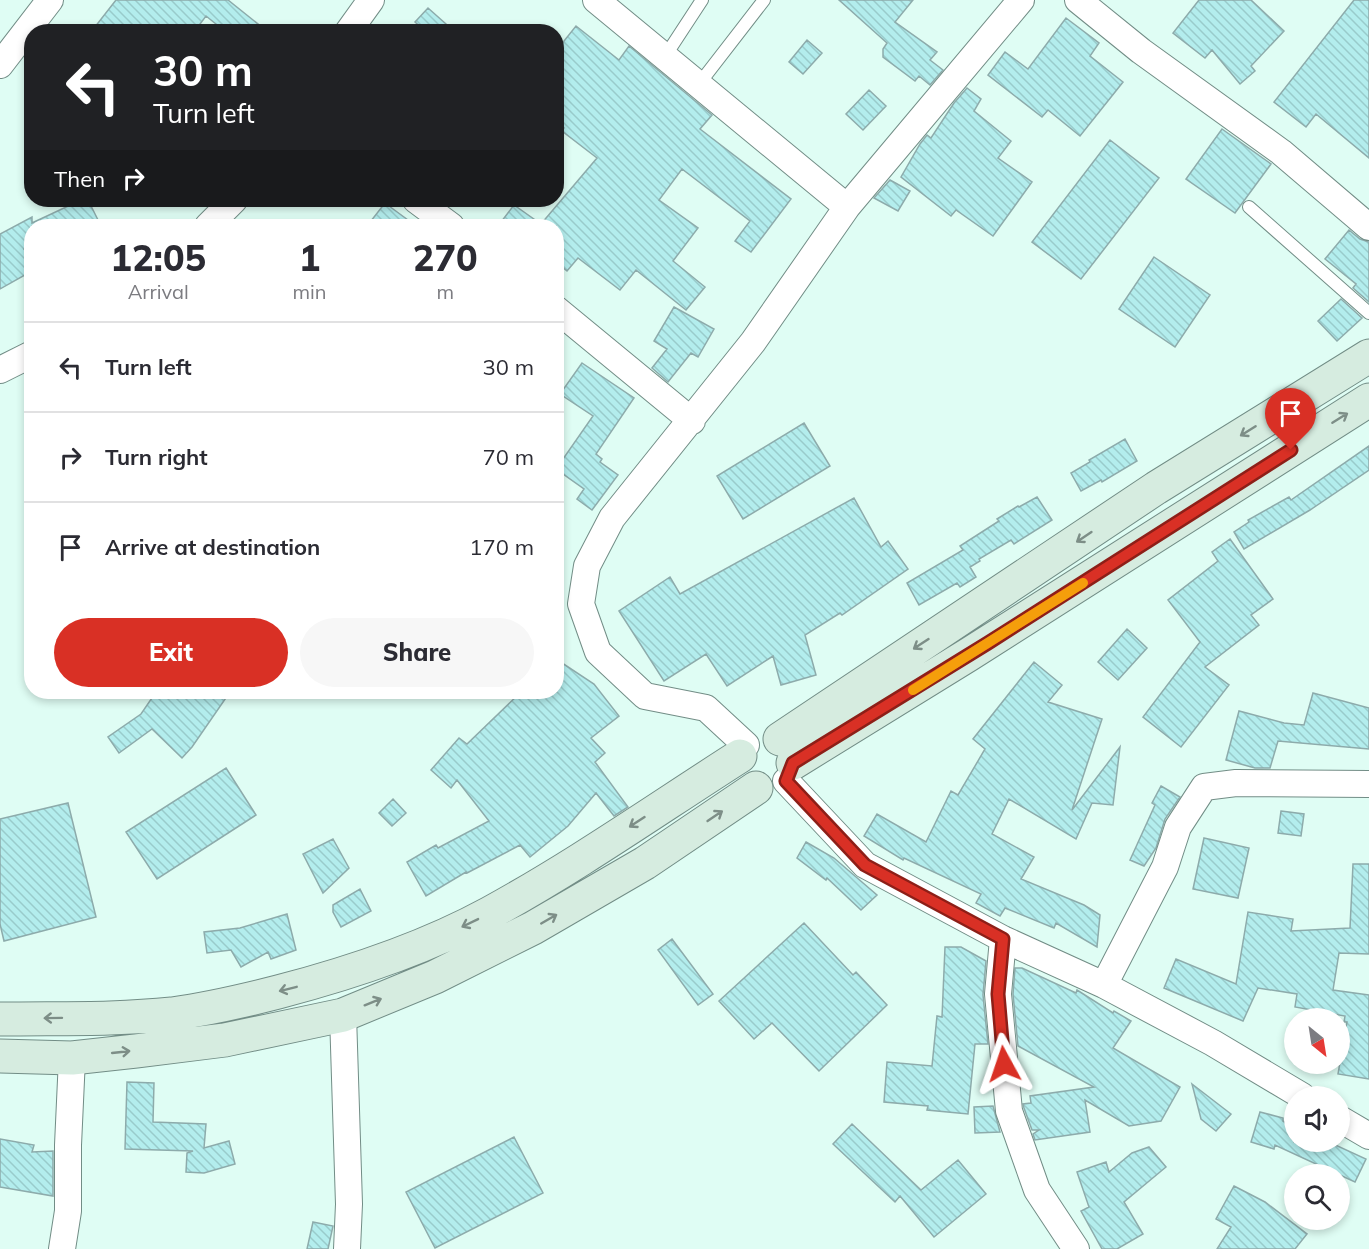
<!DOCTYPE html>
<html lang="en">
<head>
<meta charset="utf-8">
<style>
	:root { --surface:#fff; --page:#f7f7f7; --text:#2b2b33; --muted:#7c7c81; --line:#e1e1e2; --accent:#d93025 }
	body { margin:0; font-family:Mulish,sans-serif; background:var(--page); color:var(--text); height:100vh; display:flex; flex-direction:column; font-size:22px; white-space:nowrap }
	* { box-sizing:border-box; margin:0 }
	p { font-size:20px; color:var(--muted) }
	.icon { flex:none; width:33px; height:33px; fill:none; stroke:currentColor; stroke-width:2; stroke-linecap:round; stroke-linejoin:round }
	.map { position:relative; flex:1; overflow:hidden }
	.sheet { position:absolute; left:24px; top:219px; width:540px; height:480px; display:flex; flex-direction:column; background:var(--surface); border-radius:24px; box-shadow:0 3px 9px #0003 }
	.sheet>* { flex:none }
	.banner { position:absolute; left:24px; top:24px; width:540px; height:183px; border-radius:24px; box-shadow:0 3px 9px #0003; background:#202124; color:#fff; overflow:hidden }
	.needle { width:39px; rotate:150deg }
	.buttons { position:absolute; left:1284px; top:1008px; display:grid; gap:12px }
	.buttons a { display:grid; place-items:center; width:66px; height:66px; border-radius:50%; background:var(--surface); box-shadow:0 3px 9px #0003; font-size:30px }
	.pin { position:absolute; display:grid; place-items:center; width:51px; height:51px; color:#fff; margin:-62px -26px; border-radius:50% 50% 50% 0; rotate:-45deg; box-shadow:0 0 6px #0007 }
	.pin .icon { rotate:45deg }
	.me { position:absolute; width:66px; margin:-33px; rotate:355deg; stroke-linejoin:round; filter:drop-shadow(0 0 4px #0008) }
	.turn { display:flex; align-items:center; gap:21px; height:126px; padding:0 30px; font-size:27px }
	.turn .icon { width:78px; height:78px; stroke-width:2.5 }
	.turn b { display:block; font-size:42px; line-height:51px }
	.then { display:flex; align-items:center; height:57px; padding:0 30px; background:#0003; gap:12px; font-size:22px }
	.eta { display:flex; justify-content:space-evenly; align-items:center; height:102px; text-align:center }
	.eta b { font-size:36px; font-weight:800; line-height:42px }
	.button { display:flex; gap:12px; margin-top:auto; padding:12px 30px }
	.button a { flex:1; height:69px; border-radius:36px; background:var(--accent); color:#fff; font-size:24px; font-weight:800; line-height:69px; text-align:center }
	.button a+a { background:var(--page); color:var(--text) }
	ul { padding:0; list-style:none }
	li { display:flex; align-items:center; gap:18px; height:90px; padding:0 30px; border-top:2px solid var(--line) }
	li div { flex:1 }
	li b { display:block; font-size:22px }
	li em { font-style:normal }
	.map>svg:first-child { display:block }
	.building { fill:url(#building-back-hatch); stroke:#8dabab; stroke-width:1.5 }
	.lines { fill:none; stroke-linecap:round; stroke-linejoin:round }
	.lane-casing { stroke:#728d86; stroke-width:14 }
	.street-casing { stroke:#728d86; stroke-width:28 }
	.secondary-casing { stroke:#728d86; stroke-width:35 }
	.lane { stroke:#fff; stroke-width:12 }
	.street { stroke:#fff; stroke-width:26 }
	.secondary { stroke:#d6ece0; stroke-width:33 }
	.oneway { stroke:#7d8e87 }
	.route-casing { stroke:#8d1f18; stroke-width:15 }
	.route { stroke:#d93025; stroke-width:10 }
	.slow { stroke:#f59e0b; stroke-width:10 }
</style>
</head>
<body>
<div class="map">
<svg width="1369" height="1249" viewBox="0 0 1369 1249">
	<defs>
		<pattern id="building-back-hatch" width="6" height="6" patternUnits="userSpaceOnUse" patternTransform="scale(1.5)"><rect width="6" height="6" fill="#b3eded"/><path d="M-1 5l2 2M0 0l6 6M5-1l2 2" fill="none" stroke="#99cbcb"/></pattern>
	</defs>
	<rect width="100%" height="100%" fill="#dffdf4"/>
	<path class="building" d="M 116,0 L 228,0 L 268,32 L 226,32 L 206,16 L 194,32 L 91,32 Z
		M 839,0 L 913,0 L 895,22 L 937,52 L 930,60 L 943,70 L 930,85 L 919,76 L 915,81 L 883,57 L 883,49 L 887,43 Z
		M 1199,0 L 1251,0 L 1284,31 L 1251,66 L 1255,71 L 1240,84 L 1212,50 L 1205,58 L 1173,33 Z
		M 1354,0 L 1369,0 L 1369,158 L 1316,114 L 1306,127 L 1274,102 Z
		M 428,8 L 455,32 L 426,32 L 415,22 Z
		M 1066,18 L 1099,43 L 1090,56 L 1123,82 L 1080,136 L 1048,110 L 1042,117 L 988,75 L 1005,52 L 1028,69 Z
		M 576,26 L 619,60 L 629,46 L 712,115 L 700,129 L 791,199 L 751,252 L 735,241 L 750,221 L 682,169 L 659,200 L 698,228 L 673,261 L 705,287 L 686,310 L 636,270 L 620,290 L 578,258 L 567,271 L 556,262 L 556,226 L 498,226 L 514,205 L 541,224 L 597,158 L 562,131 L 564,128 L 556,122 L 556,51 Z
		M 807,40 L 822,53 L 803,74 L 789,62 Z
		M 967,88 L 981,99 L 974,111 L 1011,141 L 998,158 L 1032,182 L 993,236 L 956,210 L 951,216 L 901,177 L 920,144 L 927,135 L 931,138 L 954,103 Z
		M 869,90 L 886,106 L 863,130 L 846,114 Z
		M 1222,129 L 1271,164 L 1235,213 L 1186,179 Z
		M 1110,140 L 1159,178 L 1081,279 L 1032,242 Z
		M 890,180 L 910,191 L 898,211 L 874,198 Z
		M 81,200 L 88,200 L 101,226 L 32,226 L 32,245 L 24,249 L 32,262 L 32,271 L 0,289 L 0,234 L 32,217 L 32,223 Z
		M 385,203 L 416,226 L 367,226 Z
		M 1349,230 L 1360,239 L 1369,242 L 1369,302 L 1353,288 L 1356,284 L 1325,259 Z
		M 1154,257 L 1210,295 L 1175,347 L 1119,309 Z
		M 1341,299 L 1362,318 L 1337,341 L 1318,321 Z
		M 674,307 L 714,329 L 698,357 L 691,353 L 668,382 L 652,368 L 667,349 L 654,341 Z
		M 582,363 L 634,398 L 596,454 L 602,459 L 600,462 L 618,475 L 592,510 L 577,499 L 584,489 L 556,469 L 593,416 L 560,394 Z
		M 804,423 L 830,466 L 743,519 L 717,476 Z
		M 1125,439 L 1137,461 L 1102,482 L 1101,480 L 1081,491 L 1071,473 L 1090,462 L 1089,460 Z
		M 1369,446 L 1369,470 L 1310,510 L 1244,549 L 1234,532 L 1249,522 L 1248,520 L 1289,497 L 1291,500 Z
		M 1037,497 L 1052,520 L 1014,544 L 1011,540 L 979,559 L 980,561 L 970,567 L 976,577 L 960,587 L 957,583 L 919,605 L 907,583 L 963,550 L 960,546 L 999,521 L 997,519 L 1018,506 L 1019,507 Z
		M 854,498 L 881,547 L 888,541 L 908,569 L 842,615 L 840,613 L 805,635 L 816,675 L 781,685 L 773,656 L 727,686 L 706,654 L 664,681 L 619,611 L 670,577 L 680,594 Z
		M 1230,539 L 1273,599 L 1251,615 L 1259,625 L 1205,667 L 1229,685 L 1181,747 L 1143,717 L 1200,642 L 1168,600 L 1218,561 L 1212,552 Z
		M 1127,629 L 1147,648 L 1118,680 L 1098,662 Z
		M 556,659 L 594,684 L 619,716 L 591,738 L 605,753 L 595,762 L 628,807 L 614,816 L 596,793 L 568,826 L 530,857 L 520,845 L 467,873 L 466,872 L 426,896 L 407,862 L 436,845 L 438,848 L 489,821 L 457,780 L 451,788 L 431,770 L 459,738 L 467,744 L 521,692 L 556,692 Z
		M 1034,662 L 1062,685 L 1048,702 L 1102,719 L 1072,810 L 1120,747 L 1113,805 L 1092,803 L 1076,839 L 1009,799 L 992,834 L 1034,857 L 1021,879 L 1084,905 L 1100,915 L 1097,947 L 1056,923 L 1054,928 L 1005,908 L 1000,916 L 976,903 L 981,894 L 904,858 L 903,860 L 864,836 L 877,814 L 926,842 L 951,791 L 958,795 L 985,749 L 973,739 Z
		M 156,692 L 230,692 L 192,747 L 182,758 L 152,729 L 119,753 L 108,737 L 141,714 Z
		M 1313,693 L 1369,708 L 1369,749 L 1278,741 L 1270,768 L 1255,768 L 1226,760 L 1239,711 L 1284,723 L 1304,725 Z
		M 226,768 L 256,815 L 157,879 L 126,832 Z
		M 1161,786 L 1180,797 L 1165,819 L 1156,848 L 1144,866 L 1130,860 L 1155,805 L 1152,803 Z
		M 393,799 L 406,813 L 392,826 L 379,813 Z
		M 68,803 L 96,917 L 4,941 L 0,924 L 0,819 Z
		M 1281,811 L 1304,814 L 1301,836 L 1278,833 Z
		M 1204,838 L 1249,848 L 1238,898 L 1193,889 Z
		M 333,839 L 349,868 L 323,893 L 303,854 Z
		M 806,842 L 834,858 L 877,895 L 861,910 L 827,878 L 826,880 L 797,858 Z
		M 1353,864 L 1369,864 L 1369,954 L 1339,953 L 1333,990 L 1369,995 L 1369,1079 L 1338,1074 L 1347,1022 L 1344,1022 L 1345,1016 L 1295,1007 L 1297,994 L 1258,988 L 1243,1021 L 1164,988 L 1176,959 L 1236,984 L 1248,912 L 1293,919 L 1291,931 L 1350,928 Z
		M 360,889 L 371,911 L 341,927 L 333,912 L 333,905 Z
		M 287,914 L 296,950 L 271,959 L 268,952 L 241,967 L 231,950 L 207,953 L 204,932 L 240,928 Z
		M 804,923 L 853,975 L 856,972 L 887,1005 L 819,1071 L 772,1023 L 754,1039 L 719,1001 Z
		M 672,939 L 713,994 L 698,1005 L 658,950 Z
		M 945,947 L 961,947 L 986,961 L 983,995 L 988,1044 L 975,1044 L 968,1114 L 927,1110 L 928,1106 L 884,1102 L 887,1062 L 932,1066 L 937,1016 L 942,1017 Z
		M 1015,968 L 1022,968 L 1076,993 L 1077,990 L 1113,1013 L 1114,1011 L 1131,1021 L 1113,1048 L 1180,1087 L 1161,1121 L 1129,1126 L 1085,1100 L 1090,1132 L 1035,1140 L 1033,1134 L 1039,1130 L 1032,1130 L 1024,1108 L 1023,1104 L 1031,1103 L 1030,1096 L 1094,1087 L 1018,1046 L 1013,994 Z
		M 127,1082 L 154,1083 L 153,1122 L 206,1124 L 204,1148 L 229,1141 L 235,1164 L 204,1173 L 186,1172 L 187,1153 L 193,1151 L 125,1149 Z
		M 1192,1084 L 1231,1114 L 1216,1131 L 1201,1119 Z
		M 993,1106 L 1000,1132 L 975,1133 L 974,1107 Z
		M 1260,1112 L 1283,1118 L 1283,1121 L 1294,1127 L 1294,1142 L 1329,1142 L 1366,1159 L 1355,1182 L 1275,1145 L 1274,1149 L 1251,1142 Z
		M 852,1124 L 921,1190 L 958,1160 L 986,1194 L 934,1237 L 900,1196 L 895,1202 L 833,1144 Z
		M 514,1137 L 543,1193 L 435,1248 L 406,1192 Z
		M 0,1139 L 34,1145 L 32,1152 L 53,1151 L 53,1196 L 0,1187 Z
		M 1149,1147 L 1166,1167 L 1124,1202 L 1143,1234 L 1117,1249 L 1102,1249 L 1081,1211 L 1089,1207 L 1077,1172 L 1106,1162 L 1109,1172 L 1132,1153 Z
		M 1234,1186 L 1265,1202 L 1307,1234 L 1295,1249 L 1217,1249 L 1231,1227 L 1216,1219 Z
		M 313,1222 L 333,1226 L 328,1249 L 307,1249 Z"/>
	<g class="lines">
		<g class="lane-casing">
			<path id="lane" d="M 664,58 L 702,0
				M 699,84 L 764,0
				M 1249,207 L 1369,313"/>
		</g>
		<g class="street-casing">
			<path id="street" d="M 596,0 L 847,207
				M 1078,0 L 1141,51 L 1281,152 L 1369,227
				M 348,32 L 371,0
				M 0,65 L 50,0
				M 416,200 L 451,226
				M 208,226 L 234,200
				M 556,309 L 692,421
				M 0,370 L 32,354
				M 746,745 L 706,708 L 645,696 L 598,652 L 581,604 L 587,566 L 612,518 L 753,342 L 847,207 L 1021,0
				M 786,781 L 865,865 L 1003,939 L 1104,985 L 1213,1043 L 1302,1096
				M 1003,939 L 998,994 L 1009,1111 L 1037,1190 L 1076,1249
				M 1104,985 L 1165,867 L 1178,827 L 1204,787 L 1236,783 L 1369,784
				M 343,1015 L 349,1204 L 347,1249
				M 1340,1119 L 1369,1136
				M 62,1249 L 68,1211 L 68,1145 L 72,1058"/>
		</g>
		<g class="secondary-casing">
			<path id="secondary" d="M 780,739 L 1156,488 L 1369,356
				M 793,763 L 968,655 L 1369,400
				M 0,1019 C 57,1018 115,1020 172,1014 C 208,1009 243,1001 278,992 C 351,973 424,949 490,913 C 576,866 657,809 740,756
				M 0,1056 L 72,1058 L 136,1051 L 225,1040 L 343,1015 L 435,977 L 533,928 L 645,863 L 756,788"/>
		</g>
		<use href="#lane" class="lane"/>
		<use href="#street" class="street"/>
		<use href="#secondary" class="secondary"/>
	</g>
	<defs><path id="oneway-shaft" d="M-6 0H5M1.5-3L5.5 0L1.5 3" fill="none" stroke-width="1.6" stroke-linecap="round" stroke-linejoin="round" transform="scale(1.5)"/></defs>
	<g class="oneway">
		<use href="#oneway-shaft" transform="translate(1340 418) rotate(-32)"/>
		<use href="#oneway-shaft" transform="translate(1248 431) rotate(148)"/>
		<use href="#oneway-shaft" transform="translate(1084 537) rotate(146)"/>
		<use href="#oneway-shaft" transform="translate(921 644) rotate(147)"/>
		<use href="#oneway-shaft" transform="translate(715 816) rotate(-34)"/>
		<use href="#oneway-shaft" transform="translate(637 822) rotate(147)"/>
		<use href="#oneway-shaft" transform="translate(549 919) rotate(-30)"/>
		<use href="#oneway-shaft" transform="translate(470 923) rotate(154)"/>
		<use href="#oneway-shaft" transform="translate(288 989) rotate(166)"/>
		<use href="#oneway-shaft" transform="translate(373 1002) rotate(-22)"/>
		<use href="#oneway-shaft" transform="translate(53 1018) rotate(179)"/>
		<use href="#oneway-shaft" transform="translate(121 1052) rotate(-6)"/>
	</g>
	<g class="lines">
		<g class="route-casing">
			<path id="route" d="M 1004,1064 L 998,994 L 1003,939 L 865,865 L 786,781 L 793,763 L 988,643 L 1291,450"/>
		</g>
		<use href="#route" class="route"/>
		<path class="slow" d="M 913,690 L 1083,583"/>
	</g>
</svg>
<div class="buttons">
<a><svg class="needle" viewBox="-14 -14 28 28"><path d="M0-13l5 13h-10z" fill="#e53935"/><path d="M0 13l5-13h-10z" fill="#7c7c81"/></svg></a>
<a><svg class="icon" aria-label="sound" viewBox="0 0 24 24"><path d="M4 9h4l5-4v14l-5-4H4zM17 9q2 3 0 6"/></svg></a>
<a><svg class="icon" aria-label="search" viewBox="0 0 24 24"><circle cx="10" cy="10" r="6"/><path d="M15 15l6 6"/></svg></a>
</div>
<div class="pin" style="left:1291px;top:450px;background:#d93025"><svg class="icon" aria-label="arrive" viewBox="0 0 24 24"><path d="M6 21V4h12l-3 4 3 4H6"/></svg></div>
<svg class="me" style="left:1004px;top:1064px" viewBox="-20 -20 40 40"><path d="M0-17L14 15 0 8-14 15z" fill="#d93025" stroke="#fff" stroke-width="4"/></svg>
<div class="banner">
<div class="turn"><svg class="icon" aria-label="left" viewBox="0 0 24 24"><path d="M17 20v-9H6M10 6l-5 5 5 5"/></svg><div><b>30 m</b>Turn left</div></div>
<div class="then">Then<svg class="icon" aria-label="right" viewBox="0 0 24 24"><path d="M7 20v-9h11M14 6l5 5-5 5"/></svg></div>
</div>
<section class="sheet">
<div class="eta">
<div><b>12:05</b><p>Arrival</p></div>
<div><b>1</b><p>min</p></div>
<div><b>270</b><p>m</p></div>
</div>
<ul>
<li><svg class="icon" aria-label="left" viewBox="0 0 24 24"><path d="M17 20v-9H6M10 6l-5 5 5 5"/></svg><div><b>Turn left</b></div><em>30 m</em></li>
<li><svg class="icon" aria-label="right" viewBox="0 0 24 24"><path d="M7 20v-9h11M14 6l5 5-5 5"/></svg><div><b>Turn right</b></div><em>70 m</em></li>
<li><svg class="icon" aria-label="arrive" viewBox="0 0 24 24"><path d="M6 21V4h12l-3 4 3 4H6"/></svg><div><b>Arrive at destination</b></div><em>170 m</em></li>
</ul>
<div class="button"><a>Exit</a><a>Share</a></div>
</section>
</div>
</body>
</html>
